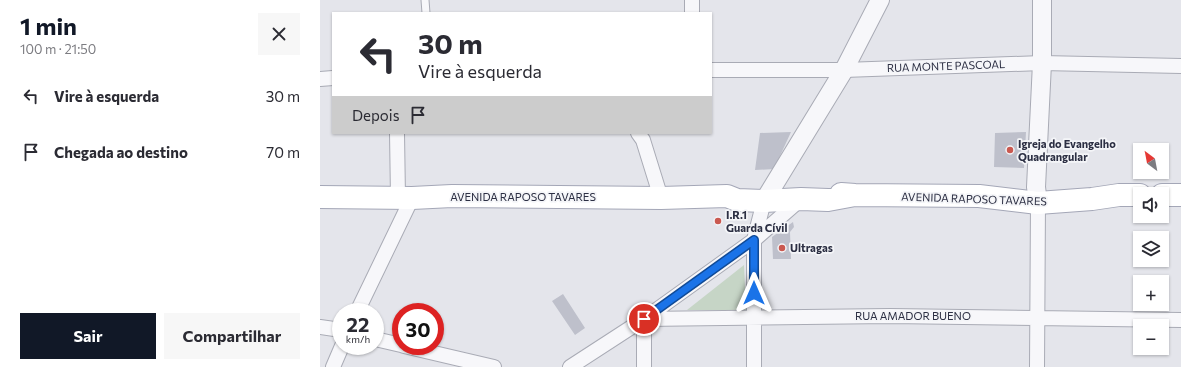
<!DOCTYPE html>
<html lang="pt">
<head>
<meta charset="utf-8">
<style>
	:root { --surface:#fff; --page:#f7f7f7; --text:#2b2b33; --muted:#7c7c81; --accent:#111827 }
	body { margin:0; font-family:Commissioner,sans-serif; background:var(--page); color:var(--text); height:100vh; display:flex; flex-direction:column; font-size:15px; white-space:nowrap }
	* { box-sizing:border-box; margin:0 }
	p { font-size:13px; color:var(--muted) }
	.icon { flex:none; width:22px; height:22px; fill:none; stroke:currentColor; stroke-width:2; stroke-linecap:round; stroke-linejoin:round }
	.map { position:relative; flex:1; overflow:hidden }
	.sheet { display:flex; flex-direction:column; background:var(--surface); width:320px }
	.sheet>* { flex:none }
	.guide { position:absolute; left:12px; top:12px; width:380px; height:122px; border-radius:0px; box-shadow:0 1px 3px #0004; background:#fff; color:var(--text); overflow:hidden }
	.needle { width:26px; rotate:328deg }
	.tools { position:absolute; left:813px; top:143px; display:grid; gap:8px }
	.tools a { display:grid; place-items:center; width:36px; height:36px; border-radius:0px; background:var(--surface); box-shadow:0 1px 3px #0004; font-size:20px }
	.speed { position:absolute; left:12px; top:303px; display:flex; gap:8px; font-size:20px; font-weight:700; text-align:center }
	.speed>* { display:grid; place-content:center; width:52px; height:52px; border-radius:50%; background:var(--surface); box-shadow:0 1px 3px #0004; line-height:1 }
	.speed small { font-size:10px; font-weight:400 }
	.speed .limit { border:6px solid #d22; background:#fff; color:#111 }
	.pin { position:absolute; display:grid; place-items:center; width:34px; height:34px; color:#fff; margin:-17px; border:2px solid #fff; border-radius:50%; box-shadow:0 1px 4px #0007 }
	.me { position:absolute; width:44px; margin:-22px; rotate:0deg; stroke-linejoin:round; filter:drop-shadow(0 0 3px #0008) }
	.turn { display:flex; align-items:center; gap:14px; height:84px; padding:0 20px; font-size:18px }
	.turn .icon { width:52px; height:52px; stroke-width:2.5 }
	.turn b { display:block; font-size:28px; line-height:34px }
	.then { display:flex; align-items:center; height:38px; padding:0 20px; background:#0003; gap:8px; font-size:15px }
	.round { display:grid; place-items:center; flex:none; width:42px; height:42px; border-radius:0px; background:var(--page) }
	.summary { display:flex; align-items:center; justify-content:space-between; height:68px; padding:0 20px }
	h1 { font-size:24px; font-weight:700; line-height:30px; color:var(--accent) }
	.primary-button { display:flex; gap:8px; margin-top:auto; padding:8px 20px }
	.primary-button a { flex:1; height:46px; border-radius:0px; background:var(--accent); color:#fff; font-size:16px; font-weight:700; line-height:46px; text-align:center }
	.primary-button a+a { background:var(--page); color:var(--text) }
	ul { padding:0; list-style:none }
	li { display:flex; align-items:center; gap:12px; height:56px; padding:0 20px }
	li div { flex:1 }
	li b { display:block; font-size:15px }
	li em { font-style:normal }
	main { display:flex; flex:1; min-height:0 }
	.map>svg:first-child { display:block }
	.green { fill:#c6d5c6 }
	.building { fill:#bec0cb }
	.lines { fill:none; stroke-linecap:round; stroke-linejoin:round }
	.service-casing { stroke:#a9abb5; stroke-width:9 }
	.minor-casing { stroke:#a9abb5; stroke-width:16 }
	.tertiary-casing { stroke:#a9abb5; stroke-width:20 }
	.primary-casing { stroke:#a4a7b7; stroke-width:24 }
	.service { stroke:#f7f7fa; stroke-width:7 }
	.minor { stroke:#f7f7fa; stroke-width:14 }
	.tertiary { stroke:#f7f7fa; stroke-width:18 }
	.primary { stroke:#fff; stroke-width:22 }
	.route-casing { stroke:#114b97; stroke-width:10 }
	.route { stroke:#1a73e8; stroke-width:7 }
	.poi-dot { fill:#ca5950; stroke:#f4f5f8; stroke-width:1.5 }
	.labels { text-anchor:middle; stroke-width:3.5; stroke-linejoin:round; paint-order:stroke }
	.street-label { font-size:11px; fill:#2c2f43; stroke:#f4f5f8 }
	.poi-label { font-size:11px; font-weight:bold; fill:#2c2f43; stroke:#f4f5f8; text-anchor:start }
</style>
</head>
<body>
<main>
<section class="sheet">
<div class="summary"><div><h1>1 min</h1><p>100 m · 21:50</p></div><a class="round"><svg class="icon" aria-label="close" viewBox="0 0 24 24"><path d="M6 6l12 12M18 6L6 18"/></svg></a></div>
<ul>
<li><svg class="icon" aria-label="left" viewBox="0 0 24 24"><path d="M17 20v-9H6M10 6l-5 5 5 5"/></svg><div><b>Vire à esquerda</b></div><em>30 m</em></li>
<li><svg class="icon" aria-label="arrive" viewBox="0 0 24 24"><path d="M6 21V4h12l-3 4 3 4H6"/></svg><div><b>Chegada ao destino</b></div><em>70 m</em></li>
</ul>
<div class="primary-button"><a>Sair</a><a>Compartilhar</a></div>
</section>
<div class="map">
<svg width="861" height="367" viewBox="0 0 861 367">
	<rect width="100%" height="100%" fill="#e4e5eb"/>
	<path class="green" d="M 424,265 L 426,310 L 367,310 Z"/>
	<path class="building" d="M 471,132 L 454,169 L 435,170 L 440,133 Z
		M 706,132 L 704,168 L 674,167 L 675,133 Z
		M 473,222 L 474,227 L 470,232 L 471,259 L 453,259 L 452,237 Z
		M 243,294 L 265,328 L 255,335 L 232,301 Z"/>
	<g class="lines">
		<g class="service-casing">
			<path id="service" d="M 105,0 L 106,13"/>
		</g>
		<g class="minor-casing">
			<path id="minor" d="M 372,13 L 372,0
				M 391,70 L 524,70 L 722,63 L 861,66
				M 0,79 L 13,78
				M 77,133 L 78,198
				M 318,133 L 323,140 L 341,198
				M 37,312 L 92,198
				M 324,319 L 570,316 L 861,320
				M 324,319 L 324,367
				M 0,327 L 21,330
				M 55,339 L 81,345
				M 84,346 L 174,367
				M 13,367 L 22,346
				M 250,367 L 324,319 L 434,240 L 481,199
				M 434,367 L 434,240 L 444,201
				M 717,367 L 718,203"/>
		</g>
		<g class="tertiary-casing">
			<path id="tertiary" d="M 444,201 L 524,70 L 560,0
				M 718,203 L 716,187 L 722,63 L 722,0"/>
		</g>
		<g class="primary-casing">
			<path id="primary" d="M 521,194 L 535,195 L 659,196 L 718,203 L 772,199 L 799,195 L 820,195
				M 842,195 L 861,195
				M 0,197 L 92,198 L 132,196 L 341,198 L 407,196 L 417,200 L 444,201 L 481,199 L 508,200 L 535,195"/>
		</g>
		<use href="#service" class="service"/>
		<use href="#minor" class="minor"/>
		<use href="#tertiary" class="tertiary"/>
		<use href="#primary" class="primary"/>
	</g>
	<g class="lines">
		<g class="route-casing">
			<path id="route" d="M 324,319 L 434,240 L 434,293"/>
		</g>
		<use href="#route" class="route"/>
	</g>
	<g class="poi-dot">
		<circle cx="690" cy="150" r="4"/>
		<circle cx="398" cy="221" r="4"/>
		<circle cx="462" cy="248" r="4"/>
	</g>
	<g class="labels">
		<g class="street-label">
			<text transform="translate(626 66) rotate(-2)" y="4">RUA MONTE PASCOAL</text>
			<text x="203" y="201">AVENIDA RAPOSO TAVARES</text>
			<text transform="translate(654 199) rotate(2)" y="4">AVENIDA RAPOSO TAVARES</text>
			<text x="593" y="320">RUA AMADOR BUENO</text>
		</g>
		<g class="poi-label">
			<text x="698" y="148">Igreja do Evangelho<tspan x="698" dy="13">Quadrangular</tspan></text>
			<text x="406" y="219">I.R.1<tspan x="406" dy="13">Guarda Cívil</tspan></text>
			<text x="470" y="252">Ultragas</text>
		</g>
	</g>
</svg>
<div class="tools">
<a><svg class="needle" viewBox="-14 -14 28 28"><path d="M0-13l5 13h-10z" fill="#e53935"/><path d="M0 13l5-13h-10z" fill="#7c7c81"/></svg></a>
<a><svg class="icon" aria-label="sound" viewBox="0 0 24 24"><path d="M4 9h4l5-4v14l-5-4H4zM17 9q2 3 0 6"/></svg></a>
<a><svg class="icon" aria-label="layers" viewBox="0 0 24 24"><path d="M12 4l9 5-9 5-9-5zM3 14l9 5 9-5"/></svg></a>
<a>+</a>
<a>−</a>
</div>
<div class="speed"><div>22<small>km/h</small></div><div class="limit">30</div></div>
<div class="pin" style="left:324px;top:319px;background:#d93025"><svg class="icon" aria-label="arrive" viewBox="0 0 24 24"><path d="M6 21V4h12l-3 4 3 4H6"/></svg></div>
<svg class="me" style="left:434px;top:293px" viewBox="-20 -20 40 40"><path d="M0-17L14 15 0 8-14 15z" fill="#1a73e8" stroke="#fff" stroke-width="4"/></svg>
<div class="guide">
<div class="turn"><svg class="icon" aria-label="left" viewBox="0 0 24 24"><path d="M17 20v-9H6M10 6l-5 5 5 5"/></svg><div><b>30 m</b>Vire à esquerda</div></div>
<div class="then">Depois<svg class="icon" aria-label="arrive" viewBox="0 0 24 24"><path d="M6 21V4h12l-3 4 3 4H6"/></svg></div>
</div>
</div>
</main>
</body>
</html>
